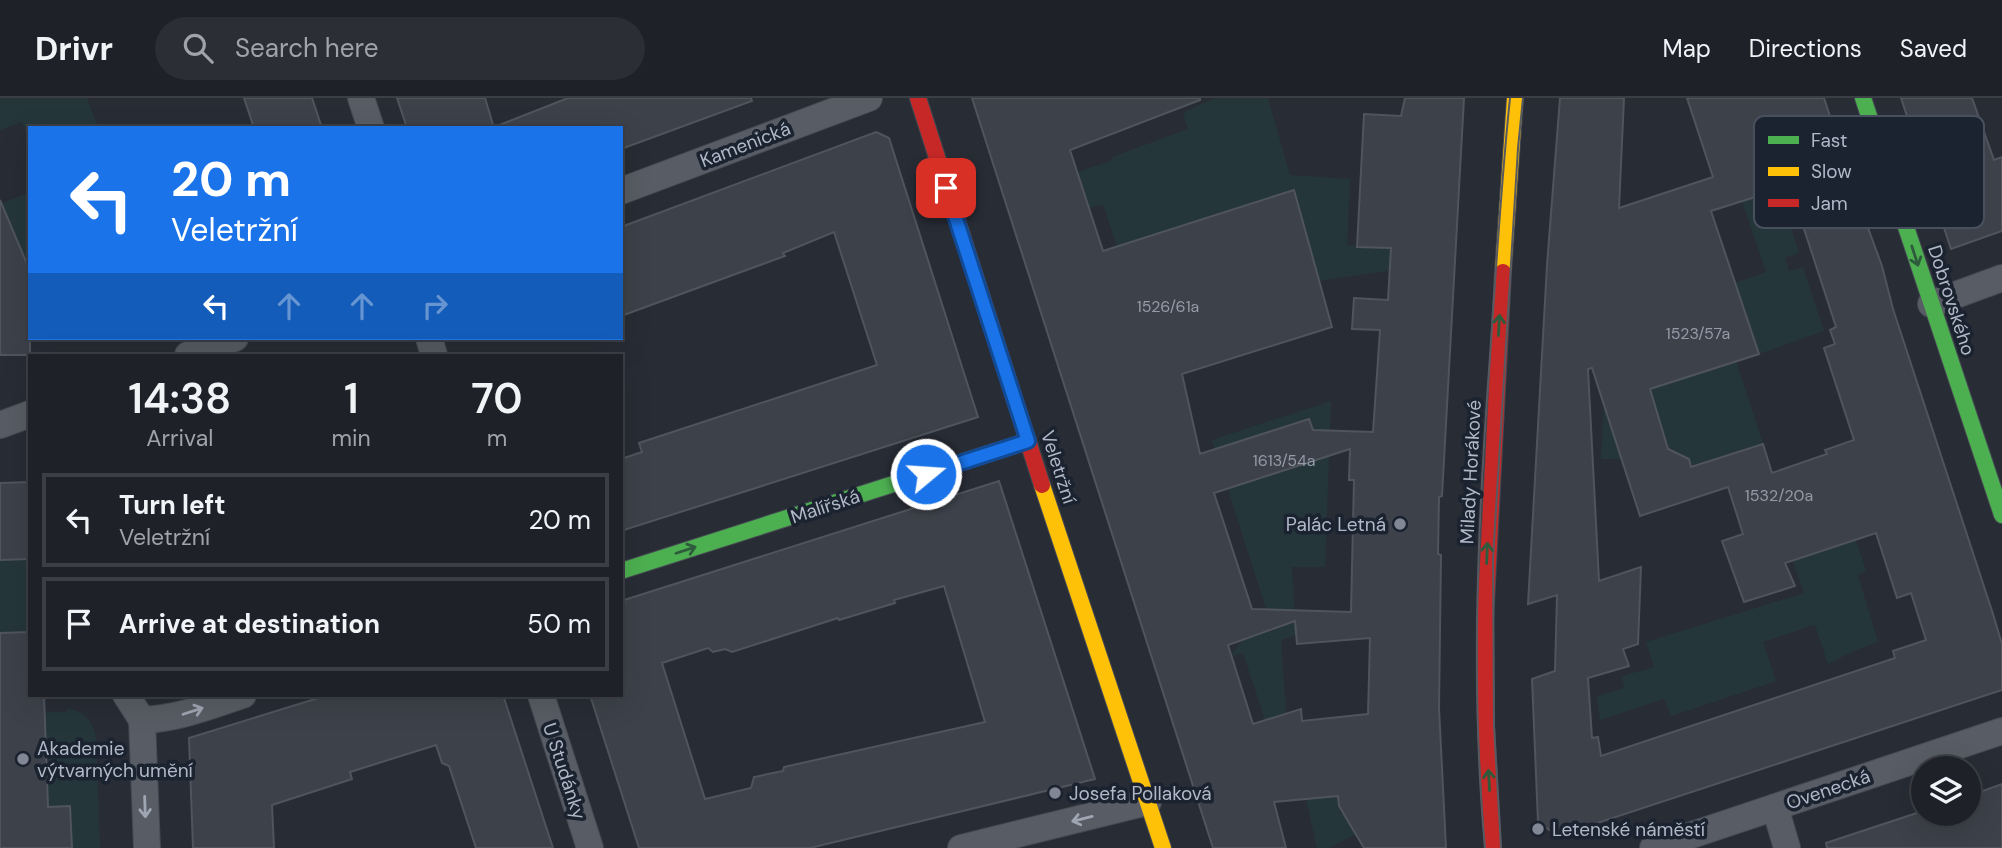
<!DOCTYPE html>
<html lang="en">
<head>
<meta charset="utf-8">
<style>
	:root { --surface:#1e2128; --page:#2b2e34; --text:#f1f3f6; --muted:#a1a3a8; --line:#3c3e45 }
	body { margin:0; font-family:"DM Sans",sans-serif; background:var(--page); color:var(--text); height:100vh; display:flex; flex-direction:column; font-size:26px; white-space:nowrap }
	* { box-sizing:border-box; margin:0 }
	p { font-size:23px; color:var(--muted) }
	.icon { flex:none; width:38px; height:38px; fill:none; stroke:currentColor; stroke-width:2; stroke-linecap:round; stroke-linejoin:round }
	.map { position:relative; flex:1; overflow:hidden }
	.panel { position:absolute; left:28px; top:256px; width:595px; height:343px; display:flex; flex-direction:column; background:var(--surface); border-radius:0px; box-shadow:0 7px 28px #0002,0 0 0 2px var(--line) }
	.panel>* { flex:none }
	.top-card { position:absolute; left:28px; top:28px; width:595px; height:214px; border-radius:0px; box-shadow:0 7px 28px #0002,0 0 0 2px var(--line); background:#1a73e8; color:#fff; overflow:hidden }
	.fabs { position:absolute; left:1911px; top:658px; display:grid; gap:14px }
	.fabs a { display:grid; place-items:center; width:70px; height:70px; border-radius:50%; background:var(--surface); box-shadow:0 7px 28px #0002,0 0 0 2px var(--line); font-size:35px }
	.pin { position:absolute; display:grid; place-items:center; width:60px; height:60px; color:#fff; margin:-30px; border-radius:14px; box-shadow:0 4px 10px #0006 }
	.me { position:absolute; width:77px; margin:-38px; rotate:72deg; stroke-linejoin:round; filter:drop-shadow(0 0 5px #0008) }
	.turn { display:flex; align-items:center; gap:24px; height:147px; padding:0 28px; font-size:32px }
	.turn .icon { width:91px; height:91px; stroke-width:2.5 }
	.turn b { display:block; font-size:49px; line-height:60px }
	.lanes { display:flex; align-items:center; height:66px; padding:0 28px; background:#0003; justify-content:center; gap:35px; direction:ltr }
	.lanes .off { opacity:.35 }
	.eta { display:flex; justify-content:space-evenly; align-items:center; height:119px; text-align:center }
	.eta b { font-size:42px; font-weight:600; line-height:49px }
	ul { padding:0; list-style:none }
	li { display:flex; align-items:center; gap:21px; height:94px; margin:0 14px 10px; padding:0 14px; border:4px solid var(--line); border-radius:0px }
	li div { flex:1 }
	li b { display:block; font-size:26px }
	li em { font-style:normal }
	header { display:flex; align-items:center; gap:42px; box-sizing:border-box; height:98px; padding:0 35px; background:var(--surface); border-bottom:2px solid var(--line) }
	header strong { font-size:33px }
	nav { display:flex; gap:38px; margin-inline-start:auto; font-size:24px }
	.search { width:490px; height:63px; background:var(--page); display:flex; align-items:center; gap:18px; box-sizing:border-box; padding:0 24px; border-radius:38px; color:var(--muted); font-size:26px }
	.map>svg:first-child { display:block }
	.green { fill:#25363b; fill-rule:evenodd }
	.building { fill:#3d4149; stroke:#50545d; stroke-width:2; fill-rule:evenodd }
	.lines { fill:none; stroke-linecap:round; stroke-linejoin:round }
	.street-casing { stroke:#454952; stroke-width:28 }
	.fast-casing { stroke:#454952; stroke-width:18 }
	.slow-casing { stroke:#454952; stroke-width:18 }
	.jam-casing { stroke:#454952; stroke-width:18 }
	.street { stroke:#585c64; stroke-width:26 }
	.fast { stroke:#4caf50; stroke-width:16 }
	.slow { stroke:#ffc107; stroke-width:16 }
	.jam { stroke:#c62828; stroke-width:16 }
	.tram { stroke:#575a61; stroke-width:2 }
	.oneway { stroke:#2f5b3d }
	.oneway2 { stroke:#9fa6b3 }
	.route-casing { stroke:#114b97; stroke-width:18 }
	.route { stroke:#1a73e8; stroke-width:12 }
	.poi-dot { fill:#818794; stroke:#1b2330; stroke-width:2.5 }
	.labels { text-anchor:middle; stroke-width:7; stroke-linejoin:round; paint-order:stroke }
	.number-label { font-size:16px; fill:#949aa8 }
	.street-label { font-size:19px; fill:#b1b8c7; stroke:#1b2330 }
	.poi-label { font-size:19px; fill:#b1b8c7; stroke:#1b2330; text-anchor:start }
	.key { fill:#1b2330; stroke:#48505d; stroke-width:2 }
	.key-label { font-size:19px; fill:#b1b8c7 }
</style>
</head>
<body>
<header>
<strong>Drivr</strong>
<div class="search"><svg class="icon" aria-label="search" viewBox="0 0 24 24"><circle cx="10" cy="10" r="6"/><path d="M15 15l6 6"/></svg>Search here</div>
<nav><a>Map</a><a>Directions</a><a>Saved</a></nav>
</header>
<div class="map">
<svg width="2002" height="750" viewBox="0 0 2002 750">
	<rect width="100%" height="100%" fill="#282c35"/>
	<path class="green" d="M 0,0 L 87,0 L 98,30 L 30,30 L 30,44 L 22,24 L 0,32 Z
		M 1215,0 L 1268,0 L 1290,77 L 1350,81 L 1347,147 L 1394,150 L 1393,172 L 1319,183 L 1294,92 L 1117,149 L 1103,106 L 1089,110 L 1078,74 L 1113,62 L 1112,59 L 1188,31 L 1183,15 Z
		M 1778,91 L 1799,155 L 1785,160 L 1789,173 L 1803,169 L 1824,233 L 1759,256 L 1735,185 L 1766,174 L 1742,103 Z
		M 30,94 L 30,167 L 27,167 L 6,114 L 0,116 L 0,106 Z
		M 1736,263 L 1763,345 L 1692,368 L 1690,363 L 1686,364 L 1679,355 L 1670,354 L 1661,328 L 1622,361 L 1601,361 L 1604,306 Z
		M 1331,303 L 1325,469 L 1292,469 L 1296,537 L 1281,542 L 1286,615 L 1265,622 L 1243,555 L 1231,558 L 1242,542 L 1273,532 L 1212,342 ZM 1309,321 L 1322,360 L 1246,384 L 1233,346 Z
		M 1856,442 L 1866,473 L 1858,477 L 1878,544 L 1856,552 L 1828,566 L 1815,527 L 1763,544 L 1776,583 L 1671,618 L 1664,601 L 1600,622 L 1597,598 L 1624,590 L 1622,578 L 1654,569 L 1646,544 L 1804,495 L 1793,463 Z
		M 30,461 L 30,534 L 0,535 L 0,462 Z
		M 67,610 C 85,613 92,622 96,639 L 100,750 L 72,750 L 70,708 L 48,709 L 45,614 L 67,614 Z
		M 1338,698 L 1340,716 L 1379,713 L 1362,746 L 1355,736 L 1330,750 L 1317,750 L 1306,701 Z"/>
	<path class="building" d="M 244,0 L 312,0 L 322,30 L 254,30 Z
		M 397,0 L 485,0 L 494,30 L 407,30 Z
		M 568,0 L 751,0 L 752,3 L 621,51 L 621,30 L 497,30 L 497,28 Z
		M 972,0 L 1200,0 L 1200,2 L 1070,52 L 1103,153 L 1294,92 L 1332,229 L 1182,276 L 1200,356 L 1309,321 L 1313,332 L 1373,334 L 1380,232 L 1352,231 L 1354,200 L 1388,202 L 1391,150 L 1357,149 L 1364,16 L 1401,18 L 1405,0 L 1464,0 L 1442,398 L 1439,399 L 1438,456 L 1441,457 L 1439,610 L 1446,750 L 1364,750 L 1339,708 L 1338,698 L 1274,704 L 1286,750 L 1213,750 ZM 1350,351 L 1349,382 L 1354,382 L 1351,514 L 1252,511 L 1214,395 ZM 1295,523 L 1297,546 L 1370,540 L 1368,616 L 1302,623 L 1301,611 L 1253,626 L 1228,547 Z
		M 1560,0 L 1624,0 L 1619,110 L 1713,79 L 1687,0 L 1824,0 L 1853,89 L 1882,168 L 1893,211 L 1993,516 L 2002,546 L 2002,592 L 1558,738 L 1538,724 L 1532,581 L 1555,573 L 1557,497 L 1528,506 L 1547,167 ZM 1790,88 L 1836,229 L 1830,232 L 1835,246 L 1824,250 L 1854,342 L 1825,352 L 1827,356 L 1772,375 L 1763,346 L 1691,369 L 1689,361 L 1668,351 L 1650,291 L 1759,256 L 1711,113 ZM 1592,270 L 1640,418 L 1728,389 L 1743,436 L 1722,443 L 1744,504 L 1795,488 L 1785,465 L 1876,435 L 1897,500 L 1911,495 L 1926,542 L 1893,553 L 1895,560 L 1601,658 L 1598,639 L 1592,640 L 1588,580 L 1629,568 L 1623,551 L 1638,546 L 1641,469 L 1599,483 L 1588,271 Z
		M 1901,0 L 1972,0 L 1994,62 L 2002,59 L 2002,133 L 1951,151 Z
		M 876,34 L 889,40 L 978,319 L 621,433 L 621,361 L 642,354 L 639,345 L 877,267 L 834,134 L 783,155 L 785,158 L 621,218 L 621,129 Z
		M 0,102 L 30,173 L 30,257 L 0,257 Z
		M 999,383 L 1095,681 L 810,750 L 639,750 L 590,597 L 621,597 L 621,503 ZM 944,488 L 985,624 L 784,669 L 783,673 L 754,679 L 751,690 L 705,701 L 662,565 L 708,550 L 713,554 L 725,551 L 732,554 L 838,520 L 839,522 L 895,505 L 894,502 Z
		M 30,384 L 30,461 L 0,462 L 0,385 Z
		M 30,534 L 30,597 L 44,597 L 48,709 L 70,708 L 72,750 L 0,750 L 0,535 Z
		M 328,597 L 503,597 L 553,750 L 476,750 L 449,668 L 442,665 L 436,647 L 350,674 L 352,681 L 272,707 L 274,750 L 193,750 L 189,640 Z
		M 2002,686 L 2002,750 L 1827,750 L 1826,745 L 1923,713 L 1923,716 L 1969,716 L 1969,698 Z"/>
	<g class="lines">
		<g class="street-casing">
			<path id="street" d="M 361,0 L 371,30
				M 621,93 L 869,0
				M 1931,206 L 2002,180
				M 429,240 L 434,257
				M 188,257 L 235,240
				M 0,327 L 30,316
				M 126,597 L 142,622 L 147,750
				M 541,597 L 590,750
				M 142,622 C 177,621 210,608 243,597
				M 1775,709 L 1787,750
				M 961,750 L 1148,704
				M 1653,750 L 2002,633"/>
		</g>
		<g class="fast-casing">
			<path id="fast" d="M 1863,0 L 2002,417
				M 621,473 L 1028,343"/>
		</g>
		<g class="slow-casing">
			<path id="slow" d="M 1503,174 L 1515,0
				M 1042,387 L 1163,750"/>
		</g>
		<g class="jam-casing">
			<path id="jam" d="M 918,0 L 1042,387
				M 1493,750 L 1486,628 L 1485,524 L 1503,174"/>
		</g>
		<use href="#street" class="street"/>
		<use href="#fast" class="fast"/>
		<use href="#slow" class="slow"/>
		<use href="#jam" class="jam"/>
		<path class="tram" d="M 1485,750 C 1470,586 1478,422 1490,258 C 1496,172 1501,86 1510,0
			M 1501,750 L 1494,628 L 1493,461 L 1518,50 L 1523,0"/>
	</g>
	<defs><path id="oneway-shaft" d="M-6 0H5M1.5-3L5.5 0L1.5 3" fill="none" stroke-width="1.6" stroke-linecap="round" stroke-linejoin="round" transform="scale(1.75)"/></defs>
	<g class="oneway">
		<use href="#oneway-shaft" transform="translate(1915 158) rotate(72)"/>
		<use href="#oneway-shaft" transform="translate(1499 227) rotate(-87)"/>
		<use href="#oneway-shaft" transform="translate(686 452) rotate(-18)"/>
		<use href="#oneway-shaft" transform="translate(1487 455) rotate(-88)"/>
		<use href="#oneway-shaft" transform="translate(1489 682) rotate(-93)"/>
	</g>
	<g class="oneway2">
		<use href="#oneway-shaft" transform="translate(193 613) rotate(-18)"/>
		<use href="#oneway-shaft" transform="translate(145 709) rotate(88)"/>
		<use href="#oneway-shaft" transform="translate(1082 721) rotate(166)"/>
	</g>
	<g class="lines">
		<g class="route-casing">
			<path id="route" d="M 926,376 L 1028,343 L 946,90"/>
		</g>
		<use href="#route" class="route"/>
	</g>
	<g class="poi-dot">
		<circle cx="1400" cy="426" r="7"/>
		<circle cx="23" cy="661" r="7"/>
		<circle cx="1055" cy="695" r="7"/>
		<circle cx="1538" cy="731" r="7"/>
	</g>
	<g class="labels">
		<g class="number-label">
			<text x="1168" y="214">1526/61a</text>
			<text x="1698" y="241">1523/57a</text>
			<text x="1284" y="368">1613/54a</text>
			<text x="1779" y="403">1532/20a</text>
		</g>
		<g class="street-label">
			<text transform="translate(745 46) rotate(-21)" y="7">Kamenická</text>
			<text transform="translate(1952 202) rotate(72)" y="7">Dobrovského</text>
			<text transform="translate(1059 369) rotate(72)" y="7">Veletržní</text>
			<text transform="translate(1470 374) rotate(-87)" y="7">Milady Horákové</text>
			<text transform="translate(825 408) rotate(-18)" y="7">Malířská</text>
			<text transform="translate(565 673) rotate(72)" y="7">U Studánky</text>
			<text transform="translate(1828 691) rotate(-19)" y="7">Ovenecká</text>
		</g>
		<g class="poi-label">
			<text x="1386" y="433" text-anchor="end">Palác Letná</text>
			<text x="37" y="657">Akademie<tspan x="37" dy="22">výtvarných umění</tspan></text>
			<text x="1069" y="702">Josefa Pollaková</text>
			<text x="1552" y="738">Letenské náměstí</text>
		</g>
	</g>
	<rect x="1754" y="18" width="230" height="112" rx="10" class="key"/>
	<rect x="1768" y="38" width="31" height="8" fill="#4caf50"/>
	<rect x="1768" y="69" width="31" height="9" fill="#ffc107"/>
	<rect x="1768" y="101" width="31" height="8" fill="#c62828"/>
	<g class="key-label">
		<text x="1811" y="49">Fast</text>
		<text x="1811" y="80">Slow</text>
		<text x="1811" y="112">Jam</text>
	</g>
</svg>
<div class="fabs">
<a><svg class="icon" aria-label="layers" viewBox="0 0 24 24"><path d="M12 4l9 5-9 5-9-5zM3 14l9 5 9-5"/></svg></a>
</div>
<div class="pin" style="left:946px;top:90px;background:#d93025"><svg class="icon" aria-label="arrive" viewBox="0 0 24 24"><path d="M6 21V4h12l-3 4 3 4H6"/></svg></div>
<svg class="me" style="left:926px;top:376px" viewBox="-20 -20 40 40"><circle r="17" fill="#1a73e8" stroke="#fff" stroke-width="3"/><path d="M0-11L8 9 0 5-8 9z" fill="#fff"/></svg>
<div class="top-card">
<div class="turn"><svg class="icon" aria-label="left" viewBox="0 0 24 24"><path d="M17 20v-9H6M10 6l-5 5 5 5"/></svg><div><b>20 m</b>Veletržní</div></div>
<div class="lanes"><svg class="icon" aria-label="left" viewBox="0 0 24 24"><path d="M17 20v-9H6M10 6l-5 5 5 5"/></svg><svg class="icon off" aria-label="ahead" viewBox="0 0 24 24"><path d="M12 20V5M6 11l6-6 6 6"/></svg><svg class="icon off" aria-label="ahead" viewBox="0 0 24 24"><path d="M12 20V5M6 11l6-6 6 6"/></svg><svg class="icon off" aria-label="right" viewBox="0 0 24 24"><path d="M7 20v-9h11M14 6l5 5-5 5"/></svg></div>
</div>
<section class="panel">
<div class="eta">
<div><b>14:38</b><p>Arrival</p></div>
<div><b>1</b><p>min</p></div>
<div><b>70</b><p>m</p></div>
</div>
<ul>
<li><svg class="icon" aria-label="left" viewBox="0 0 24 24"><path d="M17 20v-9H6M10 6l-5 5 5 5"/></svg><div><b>Turn left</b><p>Veletržní</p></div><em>20 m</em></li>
<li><svg class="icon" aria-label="arrive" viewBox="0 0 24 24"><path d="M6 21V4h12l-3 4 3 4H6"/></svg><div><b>Arrive at destination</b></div><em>50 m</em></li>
</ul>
</section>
</div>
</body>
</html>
